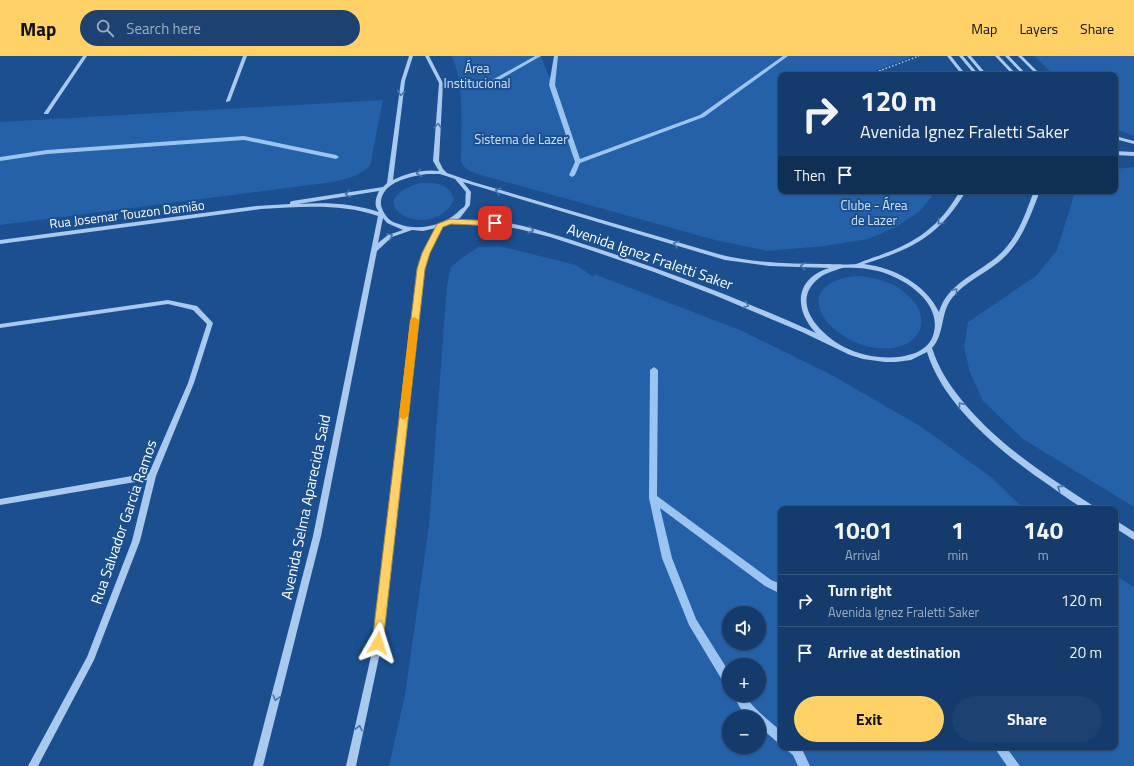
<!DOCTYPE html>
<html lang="en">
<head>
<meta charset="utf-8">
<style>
	:root { --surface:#143b6b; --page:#1d4271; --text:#f1f3f6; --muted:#9dadc1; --line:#33557e; --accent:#ffd166 }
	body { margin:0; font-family:"Titillium Web",sans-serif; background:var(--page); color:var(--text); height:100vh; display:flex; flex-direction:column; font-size:15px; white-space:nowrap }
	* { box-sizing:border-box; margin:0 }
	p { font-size:13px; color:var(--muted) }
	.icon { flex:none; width:22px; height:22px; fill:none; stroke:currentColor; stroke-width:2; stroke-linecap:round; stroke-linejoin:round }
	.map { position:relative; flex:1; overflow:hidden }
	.side { position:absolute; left:778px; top:450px; width:340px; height:244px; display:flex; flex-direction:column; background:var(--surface); border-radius:8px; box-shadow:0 1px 3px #0004,0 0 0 1px var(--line) }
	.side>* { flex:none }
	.guide { position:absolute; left:778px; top:16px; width:340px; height:122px; border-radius:8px; box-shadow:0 1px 3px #0004,0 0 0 1px var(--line); background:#143b6b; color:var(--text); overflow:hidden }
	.controls { position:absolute; left:722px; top:550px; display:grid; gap:8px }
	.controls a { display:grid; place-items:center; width:44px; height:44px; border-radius:50%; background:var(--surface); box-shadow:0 1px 3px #0004,0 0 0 1px var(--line); font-size:20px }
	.pin { position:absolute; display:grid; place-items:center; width:34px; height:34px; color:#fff; margin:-17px; border-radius:8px; box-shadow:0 2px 6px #0006 }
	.me { position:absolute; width:44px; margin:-22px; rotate:6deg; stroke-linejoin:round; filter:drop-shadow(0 0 3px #0008) }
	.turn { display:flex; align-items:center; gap:14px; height:84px; padding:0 16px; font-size:18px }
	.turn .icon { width:52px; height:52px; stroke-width:2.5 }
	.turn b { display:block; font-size:28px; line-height:34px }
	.then { display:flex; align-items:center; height:38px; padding:0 16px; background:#0003; gap:8px; font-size:15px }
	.eta { display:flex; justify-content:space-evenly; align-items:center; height:68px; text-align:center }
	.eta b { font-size:24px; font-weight:700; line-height:28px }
	.action { display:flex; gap:8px; margin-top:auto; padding:8px 16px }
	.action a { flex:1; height:46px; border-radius:24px; background:var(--accent); color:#111; font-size:16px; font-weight:700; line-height:46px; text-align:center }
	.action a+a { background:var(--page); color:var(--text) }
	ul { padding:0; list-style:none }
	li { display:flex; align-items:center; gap:12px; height:52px; padding:0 16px; border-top:1px solid var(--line) }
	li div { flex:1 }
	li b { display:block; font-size:15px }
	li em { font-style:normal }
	header { display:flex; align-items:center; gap:24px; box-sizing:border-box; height:56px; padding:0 20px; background:var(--accent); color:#111 }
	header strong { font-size:19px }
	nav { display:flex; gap:22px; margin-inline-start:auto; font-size:14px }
	.search { width:280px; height:36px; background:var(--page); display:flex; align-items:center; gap:10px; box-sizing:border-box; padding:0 14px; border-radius:22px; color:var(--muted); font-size:15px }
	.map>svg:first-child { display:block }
	.green { fill:#2461a8; fill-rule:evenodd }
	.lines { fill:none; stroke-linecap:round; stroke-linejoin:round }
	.stream { fill:#9cc4f0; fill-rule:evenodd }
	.path { stroke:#a9c9ee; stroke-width:1.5; stroke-dasharray:1.5 2; stroke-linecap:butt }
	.minor { fill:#a9c9ee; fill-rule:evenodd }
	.oneway { stroke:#4674ac }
	.route { fill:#ffd166; stroke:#a68842 }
	.slow { fill:#f59e0b }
	.labels { text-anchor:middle; stroke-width:4; stroke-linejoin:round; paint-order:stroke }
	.far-park-label { font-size:13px; fill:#cfe3fa; stroke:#1b4f8f }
	.far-street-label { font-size:13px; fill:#fff; stroke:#1b4f8f }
	.street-label { font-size:15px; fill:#fff; stroke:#1b4f8f }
</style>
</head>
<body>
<header>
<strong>Map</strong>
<div class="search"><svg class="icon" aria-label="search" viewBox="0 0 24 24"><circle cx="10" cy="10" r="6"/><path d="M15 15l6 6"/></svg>Search here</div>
<nav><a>Map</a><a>Layers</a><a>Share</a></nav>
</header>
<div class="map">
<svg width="1134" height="710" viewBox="0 0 1134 710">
	<rect width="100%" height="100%" fill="#1b4f8f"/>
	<path class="green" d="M 451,0 L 541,0 L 552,28 L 557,0 L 913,0 L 875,15 L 882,19 L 781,19 L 781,135 L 936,135 L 919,156 L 894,172 L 868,183 L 825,190 L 767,195 L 715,184 L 477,118 L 466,113 L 461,106 C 461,79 465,22 451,0 Z
		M 1034,0 L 1134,0 L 1134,80 L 1115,73 L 1115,19 L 1054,19 Z
		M 383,44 L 370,110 C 359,120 347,123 333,126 L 0,169 L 0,66 Z
		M 1134,111 L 1134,451 L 1023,383 L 983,345 L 970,317 L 964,291 L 968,266 L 1036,220 L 1057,194 L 1075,136 L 1115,135 L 1115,113 Z
		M 419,127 C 434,126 449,127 454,143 C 435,189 353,148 419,127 Z
		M 499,190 L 576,209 L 594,221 L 594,218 L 740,274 L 830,318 L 920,370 L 991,421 L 1024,453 L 781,453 L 781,691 L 1115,691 L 1115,519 L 1134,531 L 1134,710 L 389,710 L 405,639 L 429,469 L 447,229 L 451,211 L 463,201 L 479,191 ZM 729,557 L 759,557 L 759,587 L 729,587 ZM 729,609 L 759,609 L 759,639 L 729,639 ZM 729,661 L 759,661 L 759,691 L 729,691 Z
		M 856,220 C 875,221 895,226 909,240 C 931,261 923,288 892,292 C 837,299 778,229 856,220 Z"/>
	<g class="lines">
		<path class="stream" d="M 535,0 L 541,0 L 483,33 L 478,32 Z
			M 554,0 L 558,0 L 555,29 L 580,103 L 700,59 L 783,0 L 788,0 L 704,61 L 580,107 L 575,119 L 572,121 L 569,119 L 575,106 L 549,29 Z
			M 244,80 L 336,99 L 339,101 L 336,103 L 244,84 L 47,98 L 0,105 L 0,101 L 47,94 Z
			M 654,311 L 658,314 L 657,440 L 771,524 L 781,528 L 781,538 L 765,530 L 660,452 L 672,502 L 696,563 L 729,616 L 729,630 L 725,629 L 689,569 L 662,502 L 649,442 L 650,314 Z
			M 733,639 L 744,639 C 754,653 768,664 781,675 L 781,687 L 777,686 L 759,670 L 759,661 L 749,661 L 742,655 Z
			M 787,691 L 801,691 L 810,710 L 798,710 L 793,699 L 788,695 Z
			M 994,691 L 1006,691 L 1020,710 L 1007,710 Z"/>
		<path class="path" d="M 879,15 L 919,0
			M 880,15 L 887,19
			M 919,19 L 930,16 L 934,19
			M 902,135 L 922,138 L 926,135"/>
		<path class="minor" d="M 83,0 L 87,0 L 48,58 L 44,58 L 44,57 Z
			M 243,0 L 247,0 L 230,45 L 226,46 L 226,45 Z
			M 409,0 L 413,0 L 405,25 L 393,124 C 407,117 424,113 439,115 L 433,105 L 439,27 L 425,0 L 429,0 L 443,27 L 439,105 L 443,113 L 447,117 L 473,126 L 718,198 C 753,207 789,208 825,208 C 833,208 848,209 856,208 C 862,206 871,202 878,200 C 917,186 939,171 960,135 L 966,135 C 939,180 913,193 864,208 C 895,212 925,228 939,256 C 948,225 983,216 1003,195 C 1019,178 1026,156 1034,135 L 1040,135 C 1030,161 1021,188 999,206 C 984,218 965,226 952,242 C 940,257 945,278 932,292 C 938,311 948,327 960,342 C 996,388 1046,419 1095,451 L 1096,453 C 1093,453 1090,453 1087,453 C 1080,452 1060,437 1053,432 C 1007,401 944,352 927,296 L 911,304 L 896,306 L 885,306 L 863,303 L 850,299 L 802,276 L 714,239 L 654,216 L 593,195 L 550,181 L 519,173 L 494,169 L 449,167 L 443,170 L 429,197 L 424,213 L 382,587 L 356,710 L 346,710 L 374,587 L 418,213 L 423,197 L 436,172 L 423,175 L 412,174 L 392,181 L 377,195 L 321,480 L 263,710 L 253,710 L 313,480 L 378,160 C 340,147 301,151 261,153 L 0,188 L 0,184 L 256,150 L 290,148 L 290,146 L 292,145 L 383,131 L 387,127 L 401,25 ZM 427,118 L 440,118 L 455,123 L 466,136 C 465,140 466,146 465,149 C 465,150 462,153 461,153 C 447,169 418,176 399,168 C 396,167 392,166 390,164 C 386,161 382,154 381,149 C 379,127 410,120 427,118 ZM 463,126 L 725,204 L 769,210 L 829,212 C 794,223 794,254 816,277 C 749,247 681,220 611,197 C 577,186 544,174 509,167 C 491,164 473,164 455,164 L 460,162 L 470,149 L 471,136 ZM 379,135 C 376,142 373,149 379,156 C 352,147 326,146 298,148 ZM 383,162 L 387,167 L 403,174 L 388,179 L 378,187 ZM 842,212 C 854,211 866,212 878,215 C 904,222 941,245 934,276 C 932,287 923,295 912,298 C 891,305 864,301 844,291 C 821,279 789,247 818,223 C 824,217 834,215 842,212 Z
			M 947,0 L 951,0 L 966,19 L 962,19 Z
			M 959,0 L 963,0 L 979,19 L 975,19 Z
			M 967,0 L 971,0 L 987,19 L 983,19 Z
			M 995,0 L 999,0 L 1017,19 L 1013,19 Z
			M 1005,0 L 1009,0 L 1027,19 L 1023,19 Z
			M 1018,0 L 1022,0 L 1041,19 L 1037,19 Z
			M 1115,80 L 1134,85 L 1134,88 L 1115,83 Z
			M 1115,95 L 1134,96 L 1134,100 L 1115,99 Z
			M 168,244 L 197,250 L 213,267 L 194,327 L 156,420 L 140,485 L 94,604 L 38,710 L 28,710 L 87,601 L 132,485 L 147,424 L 0,449 L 0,443 L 149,417 L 188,327 L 207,268 L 193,254 L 168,248 L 0,272 L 0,268 Z
			M 1115,464 L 1134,476 L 1134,484 L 1115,472 Z"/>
	</g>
	<defs><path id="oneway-chevron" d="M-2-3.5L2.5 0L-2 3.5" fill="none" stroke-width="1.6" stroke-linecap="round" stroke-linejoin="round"/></defs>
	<g class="oneway">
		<use href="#oneway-chevron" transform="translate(401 37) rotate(98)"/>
		<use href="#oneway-chevron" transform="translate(438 70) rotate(-86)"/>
		<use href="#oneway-chevron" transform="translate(419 117) rotate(173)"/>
		<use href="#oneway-chevron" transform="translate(498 135) rotate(-163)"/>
		<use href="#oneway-chevron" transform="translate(348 138) rotate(171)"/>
		<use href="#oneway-chevron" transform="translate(940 166) rotate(133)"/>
		<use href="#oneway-chevron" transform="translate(531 174) rotate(14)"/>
		<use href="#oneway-chevron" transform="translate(390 180) rotate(-31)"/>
		<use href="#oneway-chevron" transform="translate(676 188) rotate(-164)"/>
		<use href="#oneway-chevron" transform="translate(803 210) rotate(-179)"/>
		<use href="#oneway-chevron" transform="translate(955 235) rotate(-49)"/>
		<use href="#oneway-chevron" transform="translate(746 249) rotate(22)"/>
		<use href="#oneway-chevron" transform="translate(961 349) rotate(-127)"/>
		<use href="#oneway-chevron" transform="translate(1060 432) rotate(-147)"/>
		<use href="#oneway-chevron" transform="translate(276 642) rotate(105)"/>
		<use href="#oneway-chevron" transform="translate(359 672) rotate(-78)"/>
	</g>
	<path class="route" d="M 450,163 L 495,165 L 499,167 L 495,170 L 451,168 L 443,171 L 430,197 L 425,213 L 383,587 L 382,591 L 378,593 L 374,591 L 372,587 L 417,213 L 422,197 L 437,168 Z"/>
	<path class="slow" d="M 414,261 L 419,264 L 408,360 L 403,364 L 399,360 L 410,264 Z"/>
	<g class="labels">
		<g class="far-park-label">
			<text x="477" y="17">Área<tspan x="477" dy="15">Institucional</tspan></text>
			<text x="521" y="88">Sistema de Lazer</text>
			<text x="874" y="154">Clube - Área<tspan x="874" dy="15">de Lazer</tspan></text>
		</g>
		<g class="far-street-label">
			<text transform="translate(127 158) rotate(-7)" y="5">Rua Josemar Touzon Damião</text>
		</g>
		<g class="street-label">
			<text transform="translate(650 201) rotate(19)" y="5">Avenida Ignez Fraletti Saker</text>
			<text transform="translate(306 451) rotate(-78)" y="5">Avenida Selma Aparecida Said</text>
			<text transform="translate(124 466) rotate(-71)" y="5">Rua Salvador Garcia Ramos</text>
		</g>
	</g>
</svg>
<div class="controls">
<a><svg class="icon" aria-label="sound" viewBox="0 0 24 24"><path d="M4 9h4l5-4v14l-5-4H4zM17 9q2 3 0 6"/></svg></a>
<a>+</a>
<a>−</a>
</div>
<div class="pin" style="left:495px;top:167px;background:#d93025"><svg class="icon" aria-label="arrive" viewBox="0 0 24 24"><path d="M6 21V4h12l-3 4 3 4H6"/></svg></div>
<svg class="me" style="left:378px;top:587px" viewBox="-20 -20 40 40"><path d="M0-17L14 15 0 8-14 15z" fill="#ffd166" stroke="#fff" stroke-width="4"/></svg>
<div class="guide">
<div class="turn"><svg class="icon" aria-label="right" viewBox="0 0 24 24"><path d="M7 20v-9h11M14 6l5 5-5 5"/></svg><div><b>120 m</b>Avenida Ignez Fraletti Saker</div></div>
<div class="then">Then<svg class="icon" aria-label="arrive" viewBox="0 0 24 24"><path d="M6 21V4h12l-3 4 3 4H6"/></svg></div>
</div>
<section class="side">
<div class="eta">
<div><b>10:01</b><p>Arrival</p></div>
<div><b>1</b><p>min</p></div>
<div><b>140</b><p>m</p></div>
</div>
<ul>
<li><svg class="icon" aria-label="right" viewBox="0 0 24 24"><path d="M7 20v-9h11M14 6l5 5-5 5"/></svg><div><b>Turn right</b><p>Avenida Ignez Fraletti Saker</p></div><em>120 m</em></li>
<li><svg class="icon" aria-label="arrive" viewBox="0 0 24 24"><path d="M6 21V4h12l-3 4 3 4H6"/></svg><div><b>Arrive at destination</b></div><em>20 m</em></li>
</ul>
<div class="action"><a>Exit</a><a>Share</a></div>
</section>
</div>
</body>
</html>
